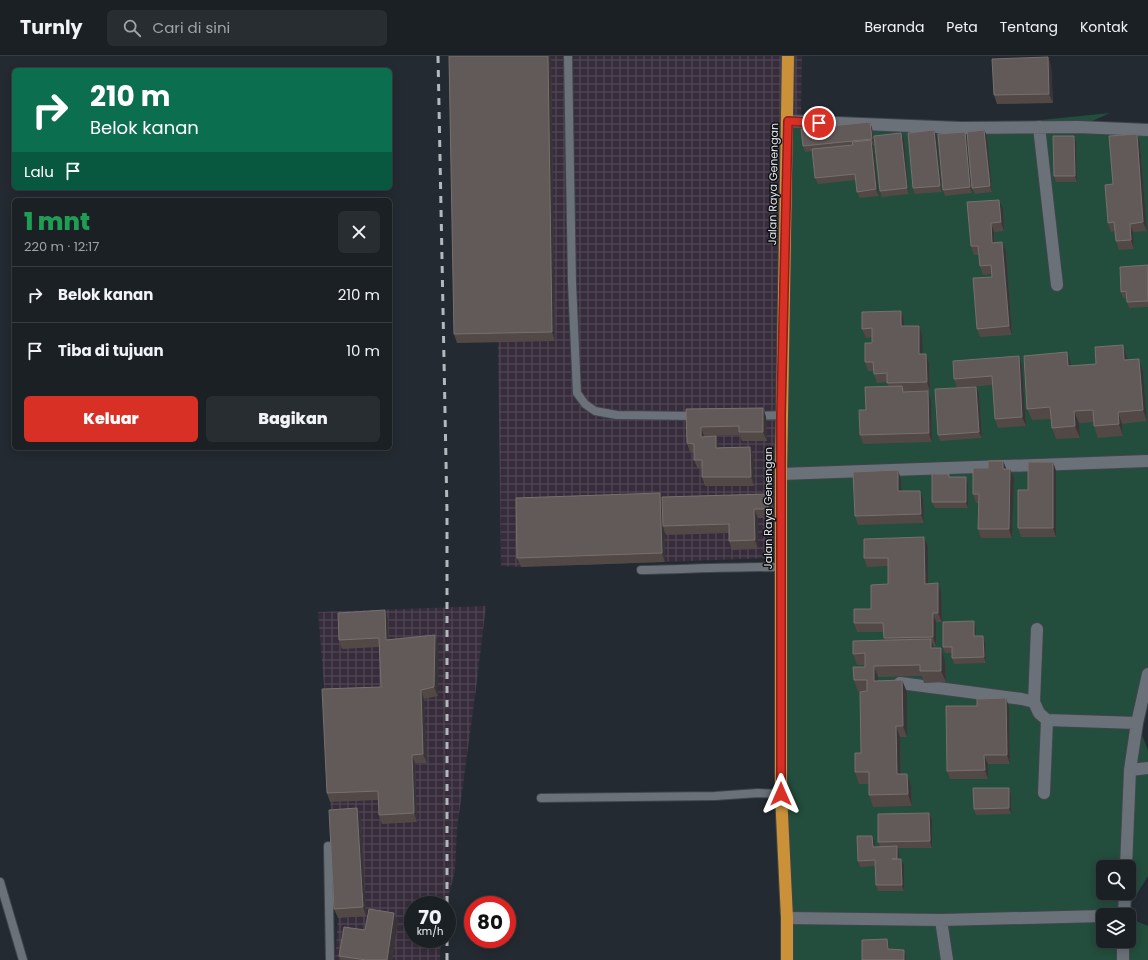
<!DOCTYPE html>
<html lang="id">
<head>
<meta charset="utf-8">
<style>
	:root { --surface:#1b2025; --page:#282d32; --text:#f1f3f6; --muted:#a0a3a7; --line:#393e42; --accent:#d93025 }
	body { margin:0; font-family:Poppins,sans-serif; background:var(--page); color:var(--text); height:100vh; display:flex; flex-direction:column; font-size:15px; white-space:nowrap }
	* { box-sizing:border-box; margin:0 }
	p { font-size:13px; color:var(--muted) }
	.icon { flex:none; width:22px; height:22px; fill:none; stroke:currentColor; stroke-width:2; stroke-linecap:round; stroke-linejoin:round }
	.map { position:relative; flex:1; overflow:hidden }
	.drawer { position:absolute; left:12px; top:142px; width:380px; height:252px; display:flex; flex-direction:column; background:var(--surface); border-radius:6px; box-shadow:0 2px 10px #0003,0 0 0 1px var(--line) }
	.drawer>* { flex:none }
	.guide { position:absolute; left:12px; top:12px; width:380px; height:122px; border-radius:6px; box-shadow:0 2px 10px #0003,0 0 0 1px var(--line); background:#0b6e4f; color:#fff; overflow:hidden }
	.controls { position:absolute; left:1096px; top:804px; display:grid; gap:8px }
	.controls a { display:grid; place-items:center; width:40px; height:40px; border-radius:6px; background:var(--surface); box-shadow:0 2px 10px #0003,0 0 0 1px var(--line); font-size:20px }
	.speed { position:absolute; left:404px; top:840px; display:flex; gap:8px; font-size:20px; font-weight:700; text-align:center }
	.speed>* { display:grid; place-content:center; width:52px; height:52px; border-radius:50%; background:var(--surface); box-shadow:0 2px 10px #0003,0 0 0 1px var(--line); line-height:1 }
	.speed small { font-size:10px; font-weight:400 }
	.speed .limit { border:6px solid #d22; background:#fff; color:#111 }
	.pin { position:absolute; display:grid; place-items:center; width:34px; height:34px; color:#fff; margin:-17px; border:2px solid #fff; border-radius:50%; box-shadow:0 1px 4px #0007 }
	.me { position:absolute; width:44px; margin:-22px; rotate:0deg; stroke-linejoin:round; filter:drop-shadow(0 0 3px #0008) }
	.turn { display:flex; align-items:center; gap:14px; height:84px; padding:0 12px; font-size:18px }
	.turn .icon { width:52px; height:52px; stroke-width:2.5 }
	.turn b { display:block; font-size:28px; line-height:34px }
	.then { display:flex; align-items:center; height:38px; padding:0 12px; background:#0003; gap:8px; font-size:15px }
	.round { display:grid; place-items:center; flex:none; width:42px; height:42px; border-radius:6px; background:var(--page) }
	.headline { display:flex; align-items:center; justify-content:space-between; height:68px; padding:0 12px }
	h1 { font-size:24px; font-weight:800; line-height:30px; color:#1e9e55 }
	.primary-button { display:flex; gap:8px; margin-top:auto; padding:8px 12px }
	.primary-button a { flex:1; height:46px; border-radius:6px; background:var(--accent); color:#fff; font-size:16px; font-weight:800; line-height:46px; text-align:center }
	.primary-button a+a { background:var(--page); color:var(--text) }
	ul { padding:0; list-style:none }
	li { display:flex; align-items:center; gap:12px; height:56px; padding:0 12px; border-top:1px solid var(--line) }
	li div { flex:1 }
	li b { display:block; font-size:15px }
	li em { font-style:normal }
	header { display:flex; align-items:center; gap:24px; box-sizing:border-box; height:56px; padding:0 20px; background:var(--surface); border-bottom:1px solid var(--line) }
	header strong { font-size:19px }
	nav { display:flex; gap:22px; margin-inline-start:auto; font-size:14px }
	.search { width:280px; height:36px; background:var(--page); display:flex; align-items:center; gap:10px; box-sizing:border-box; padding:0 14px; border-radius:6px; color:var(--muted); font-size:15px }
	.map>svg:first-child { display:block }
	.industrial { fill:url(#industrial-grid) }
	.garden { fill:#234d3c; fill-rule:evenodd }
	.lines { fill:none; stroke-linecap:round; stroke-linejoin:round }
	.lane-casing { stroke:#40454b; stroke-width:10 }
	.street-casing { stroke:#40454b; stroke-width:14 }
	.highway-casing { stroke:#40454b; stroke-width:14 }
	.lane { stroke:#6a7179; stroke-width:8 }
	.street { stroke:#6a7179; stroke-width:12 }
	.highway { stroke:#ca9139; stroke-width:12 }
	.rail { stroke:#b3b8bc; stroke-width:3; stroke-dasharray:7 7; stroke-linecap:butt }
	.wall { fill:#524946 }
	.shaded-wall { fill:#393536 }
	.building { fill:#625a58; stroke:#76706f }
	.route-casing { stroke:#8d1f18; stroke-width:10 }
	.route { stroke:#d93025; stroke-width:7 }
	.labels { text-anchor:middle; stroke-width:3; stroke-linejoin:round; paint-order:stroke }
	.street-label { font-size:11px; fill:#e3e7eb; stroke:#101215 }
</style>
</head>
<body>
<header>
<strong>Turnly</strong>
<div class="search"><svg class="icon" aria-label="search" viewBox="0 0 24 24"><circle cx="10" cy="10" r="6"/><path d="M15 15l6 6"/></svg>Cari di sini</div>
<nav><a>Beranda</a><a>Peta</a><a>Tentang</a><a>Kontak</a></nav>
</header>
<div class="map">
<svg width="1148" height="904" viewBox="0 0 1148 904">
	<defs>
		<pattern id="industrial-grid" width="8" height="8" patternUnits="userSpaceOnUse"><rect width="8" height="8" fill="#372c3b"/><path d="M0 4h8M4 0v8" fill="none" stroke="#544b58"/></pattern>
	</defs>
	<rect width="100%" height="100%" fill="#242a31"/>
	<path class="industrial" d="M 494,0 L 802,0 L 798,213 L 801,501 L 521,511 L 501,510 Z
		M 486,550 L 476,633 L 457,773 L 455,815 L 446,849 L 413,849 L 413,883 L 441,883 L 440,904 L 335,904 L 338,862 L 332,763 L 330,746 L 325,642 L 318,556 Z"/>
	<path class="garden" d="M 1110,57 L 1079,71 L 1148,73 L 1148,618 L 1137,666 L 1148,694 L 1148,820 L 1124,859 L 1103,859 L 1103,885 L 1129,885 L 1129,862 L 1148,870 L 1148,904 L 787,904 L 784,231 L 787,65 L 961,72 ZM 1103,811 L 1129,811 L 1129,837 L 1103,837 Z"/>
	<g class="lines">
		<g class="lane-casing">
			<path id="lane" d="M 568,0 L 572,227 L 577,337 L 585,348 L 595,355 L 617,359 L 697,360
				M 756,360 L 781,359
				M 641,514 C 688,513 734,511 781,511
				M 541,742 L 715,740 L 758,737 L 781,738
				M 328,790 L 330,904
				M 0,826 L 23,904"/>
		</g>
		<g class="street-casing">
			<path id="street" d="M 787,65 L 961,72 L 1078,71 L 1148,74
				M 1039,71 L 1057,229
				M 781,418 L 1148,405
				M 900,627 L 1022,643 L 1034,646 L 1039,657 L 1047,664 L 1137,667
				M 1034,646 L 1037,573
				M 1130,714 L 1148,712
				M 1044,737 L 1047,664
				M 1126,811 L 1130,714 L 1137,667 L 1148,618
				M 1124,859 L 1125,837
				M 787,862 L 941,864 L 1103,860
				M 941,864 L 947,904
				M 1123,904 L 1123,885"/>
		</g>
		<g class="highway-casing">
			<path id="highway" d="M 787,904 L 787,862 L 781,738 L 781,418 L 788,0"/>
		</g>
		<use href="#lane" class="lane"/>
		<use href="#street" class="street"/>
		<use href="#highway" class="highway"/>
		<path class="rail" d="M 438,0 L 447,456 L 447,849
			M 447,904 L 447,883"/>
	</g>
	<path class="wall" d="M 449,0 L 551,0 L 555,285 L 457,287 L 454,278 Z
		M 1048,1 L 1051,10 L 1053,47 L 997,48 L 994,39 Z
		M 872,72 L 874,89 L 873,89 L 879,140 L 860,142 L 857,136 L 856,124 L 818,128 L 815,122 L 813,95 L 805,96 L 803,90 Z
		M 984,74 L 987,80 L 992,136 L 975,138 L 972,132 Z
		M 937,80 L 942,136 L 915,138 L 913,132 Z
		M 1074,80 L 1076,86 L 1077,126 L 1056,126 L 1054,120 Z
		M 967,82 L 972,137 L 945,140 L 943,134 Z
		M 904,83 L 909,138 L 882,141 L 880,135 Z
		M 1140,87 L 1147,175 L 1133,176 L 1134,193 L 1119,194 L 1116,185 L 1115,175 L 1111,176 L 1108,167 L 1113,128 Z
		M 1003,153 L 1004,175 L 994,176 L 995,186 L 1002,186 L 1006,195 L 1012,279 L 980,281 L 977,273 L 992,221 L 992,218 L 983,219 L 980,210 L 979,199 L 974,199 L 971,190 Z
		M 1148,209 L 1148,251 L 1129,252 L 1127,246 L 1126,242 L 1123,242 L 1121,236 Z
		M 901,255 L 904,264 L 904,270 L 919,270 L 922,278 L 922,298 L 926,298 L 929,307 L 930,335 L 928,335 L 931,344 L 932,386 L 863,388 L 860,379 L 866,354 L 888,330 L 887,326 L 877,327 L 874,318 L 874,315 L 868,315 L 865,306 L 872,287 L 872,281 L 866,282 L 862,273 Z
		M 1123,289 L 1127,301 L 1127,304 L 1143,315 L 1147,365 L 1122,368 L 1123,380 L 1098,382 L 1094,370 L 1094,366 L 1079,367 L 1080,382 L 1056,383 L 1052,372 L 1051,363 L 1032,364 L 1027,353 L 1071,308 L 1071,310 L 1096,308 Z
		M 1022,309 L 1026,370 L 998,372 L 995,363 L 993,329 L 957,332 L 954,323 Z
		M 976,331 L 979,337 L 982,382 L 940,385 L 938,379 Z
		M 763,352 L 766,361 L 767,385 L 742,385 L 740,379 L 704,380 L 704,381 L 716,380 L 719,389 L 719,391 L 750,391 L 754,400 L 754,430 L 705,430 L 702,421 L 702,412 L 698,413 L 694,404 L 694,396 L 690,396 L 687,387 L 686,353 Z
		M 1003,405 L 1006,413 L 1010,413 L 1014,422 L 1012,482 L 981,482 L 978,473 L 979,447 L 976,447 L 973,438 L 988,412 Z
		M 1053,406 L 1056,415 L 1056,481 L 1021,481 L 1018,472 L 1028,434 Z
		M 949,418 L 950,421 L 966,421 L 968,427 L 968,452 L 935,452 L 932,446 Z
		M 901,423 L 901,435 L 920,435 L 923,443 L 924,467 L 858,469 L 855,460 Z
		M 662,443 L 771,446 L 772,462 L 758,462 L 758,493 L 732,494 L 729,485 L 729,477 L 666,479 L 664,474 L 665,506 L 521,511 L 517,502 Z
		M 924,481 L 928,490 L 928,528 L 941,536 L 942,566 L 936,566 L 936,590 L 934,590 L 935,592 L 941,592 L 945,604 L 946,626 L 924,627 L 922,620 L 878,621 L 878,625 L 907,636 L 907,681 L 900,681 L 901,718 L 907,718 L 911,730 L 912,750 L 873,751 L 869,739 L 869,728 L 859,728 L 855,716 L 861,697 L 860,636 L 858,636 L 854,624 L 865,611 L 865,609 L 857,609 L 853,598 L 885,584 L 884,582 L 884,576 L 857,576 L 854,567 L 871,553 L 888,528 L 888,510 L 867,511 L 864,502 Z
		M 388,563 L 389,583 L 438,588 L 438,640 L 424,643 L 427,707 L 415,707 L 417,766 L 382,768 L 379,759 L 379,744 L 330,746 L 327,737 L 381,631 L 379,591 L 342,593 L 339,584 Z
		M 976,571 L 976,580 L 983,580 L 985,586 L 986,607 L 954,608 L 952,602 L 952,597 L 945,597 L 943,591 Z
		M 1009,651 L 1010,708 L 988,708 L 988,723 L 950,723 L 947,715 Z
		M 1009,732 L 1011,738 L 1011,758 L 976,759 L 974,753 Z
		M 357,752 L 361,761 L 366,860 L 338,862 L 334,853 Z
		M 929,757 L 932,763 L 932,792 L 897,792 L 899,796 L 899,803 L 904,809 L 904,835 L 878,835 L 876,829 L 875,810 L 860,811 L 858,805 L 875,786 L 875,791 L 880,791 L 878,786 Z
		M 394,857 L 398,865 L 392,904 L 341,904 L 339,900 L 365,874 Z"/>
	<path class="shaded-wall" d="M 548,0 L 551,0 L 555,285 L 552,276 Z
		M 1048,1 L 1051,10 L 1053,47 L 1049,38 Z
		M 870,66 L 872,72 L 874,89 L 872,83 Z
		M 934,74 L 937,80 L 942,136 L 940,130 Z
		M 984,74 L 987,80 L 992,136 L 990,130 Z
		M 965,76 L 967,82 L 972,137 L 970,131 Z
		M 901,77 L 904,83 L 909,138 L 907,132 Z
		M 1137,78 L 1140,87 L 1147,175 L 1143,166 Z
		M 1074,80 L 1076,86 L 1077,126 L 1075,120 Z
		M 871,84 L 873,90 L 879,140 L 876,133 Z
		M 999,144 L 1003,153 L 1004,175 L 1001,166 Z
		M 991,167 L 994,176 L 995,196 L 992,187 Z
		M 1130,168 L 1133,176 L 1134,193 L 1131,184 Z
		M 1002,186 L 1006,195 L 1012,279 L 1009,270 Z
		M 901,255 L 904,264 L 904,279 L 901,270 Z
		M 919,270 L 922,278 L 923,307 L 919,298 Z
		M 1123,289 L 1127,301 L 1128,316 L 1124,304 Z
		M 1067,296 L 1071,308 L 1072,322 L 1068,310 Z
		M 926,298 L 929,307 L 930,335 L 927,326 Z
		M 1019,300 L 1022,309 L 1026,370 L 1022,361 Z
		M 1139,303 L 1143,315 L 1147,365 L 1143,354 Z
		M 976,331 L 979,337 L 982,382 L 979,376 Z
		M 928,335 L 931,344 L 932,386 L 929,377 Z
		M 763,352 L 766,361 L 767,385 L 763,376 Z
		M 1074,355 L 1079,367 L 1080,382 L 1075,370 Z
		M 1118,356 L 1122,368 L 1123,380 L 1119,368 Z
		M 701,371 L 704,380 L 704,390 L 701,381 Z
		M 716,380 L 719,389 L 719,400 L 716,392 Z
		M 750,391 L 754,400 L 754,430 L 751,421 Z
		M 1003,405 L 1007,414 L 1003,413 Z
		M 1053,406 L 1056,415 L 1056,481 L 1053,472 Z
		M 1010,413 L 1014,422 L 1012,482 L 1009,473 Z
		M 898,414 L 901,423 L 902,444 L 898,435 Z
		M 966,421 L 968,427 L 968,452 L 966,446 Z
		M 920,435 L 923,443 L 924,467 L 921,458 Z
		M 660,437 L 663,446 L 663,470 L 664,474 L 665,506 L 662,497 Z
		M 768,438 L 771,446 L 772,462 L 768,453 Z
		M 754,453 L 758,462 L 758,493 L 755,484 Z
		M 924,481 L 928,490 L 928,537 L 925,528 Z
		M 938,527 L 941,536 L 942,566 L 938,557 Z
		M 385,554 L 388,563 L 389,592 L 386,584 Z
		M 933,557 L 936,566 L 936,590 L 933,581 Z
		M 974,565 L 976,571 L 976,586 L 974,580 Z
		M 435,579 L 438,588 L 438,640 L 434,631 Z
		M 983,580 L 985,586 L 986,607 L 984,601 Z
		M 931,583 L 935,595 L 931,592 Z
		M 941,592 L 945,604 L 946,626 L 941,615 Z
		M 874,610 L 878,621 L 878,636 L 874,625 Z
		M 902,624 L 907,636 L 907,681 L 903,670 Z
		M 421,634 L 424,643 L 427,707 L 423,698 Z
		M 1006,642 L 1009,651 L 1010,708 L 1007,699 Z
		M 896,670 L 900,681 L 901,730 L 897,718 Z
		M 412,699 L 415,707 L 417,766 L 414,757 Z
		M 984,699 L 988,708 L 988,723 L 985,714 Z
		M 907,718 L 911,730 L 912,750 L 908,738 Z
		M 1009,732 L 1011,738 L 1011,758 L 1009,752 Z
		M 357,752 L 361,761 L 366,860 L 363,851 Z
		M 929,757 L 932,763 L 932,792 L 930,785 Z
		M 872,780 L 875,786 L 875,797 L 873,791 Z
		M 897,790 L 899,796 L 900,809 L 897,803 Z
		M 901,803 L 904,809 L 904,835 L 902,829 Z
		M 394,857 L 398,865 L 392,904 L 387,904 Z
		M 887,883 L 889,889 L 890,899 L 888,893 Z
		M 904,894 L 906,900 L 906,904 L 904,904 Z"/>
	<path class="building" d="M 449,0 L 548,0 L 552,276 L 454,278 Z
		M 1048,1 L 1049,38 L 994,39 L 992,3 Z
		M 870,66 L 872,83 L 803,90 L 801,73 Z
		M 934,74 L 940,130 L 913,132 L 908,77 Z
		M 984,74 L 990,130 L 972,132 L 967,76 Z
		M 965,76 L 970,131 L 943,134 L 938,78 Z
		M 901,77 L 907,132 L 880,135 L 874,80 Z
		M 1137,78 L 1143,166 L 1130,168 L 1131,184 L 1116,185 L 1114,166 L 1108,167 L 1105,129 L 1113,128 L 1109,80 Z
		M 1053,80 L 1074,80 L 1075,120 L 1054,120 Z
		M 871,84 L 876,133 L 857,136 L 855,118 L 815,122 L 812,93 L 853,89 L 852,86 Z
		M 999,144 L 1001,166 L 991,167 L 992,187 L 1002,186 L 1009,270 L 977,273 L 973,222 L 992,221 L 991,209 L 980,210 L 978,190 L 971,190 L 967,146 Z
		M 1148,209 L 1148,245 L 1127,246 L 1126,235 L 1121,236 L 1120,211 Z
		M 901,255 L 901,270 L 919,270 L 919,298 L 926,298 L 927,326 L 887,327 L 887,317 L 874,318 L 873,306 L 865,306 L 865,287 L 872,287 L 872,272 L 862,273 L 862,256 Z
		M 1123,289 L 1124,304 L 1139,303 L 1143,354 L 1118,356 L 1119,368 L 1094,370 L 1093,354 L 1074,355 L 1075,370 L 1052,372 L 1050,351 L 1027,353 L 1024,300 L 1067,296 L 1068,310 L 1096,308 L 1095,291 Z
		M 1019,300 L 1022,361 L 995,363 L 992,320 L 954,323 L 953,305 Z
		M 902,330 L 903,336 L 928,335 L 929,377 L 860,379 L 859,354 L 866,354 L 865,331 Z
		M 976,331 L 979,376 L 938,379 L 935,333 Z
		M 763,352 L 763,376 L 739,376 L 739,370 L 701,371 L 701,381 L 716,380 L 716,392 L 750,391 L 751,421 L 702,421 L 702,404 L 694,404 L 694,388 L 687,387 L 686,353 Z
		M 988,405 L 1003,405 L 1003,413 L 1010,413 L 1009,473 L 978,473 L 979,438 L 973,438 L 973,412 L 988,412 Z
		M 1028,406 L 1053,406 L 1053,472 L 1018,472 L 1018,434 L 1028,434 Z
		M 898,414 L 898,435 L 920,435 L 921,458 L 855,460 L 853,416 Z
		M 932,418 L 949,418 L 949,421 L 966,421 L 966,446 L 932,446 Z
		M 660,437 L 662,497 L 517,502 L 516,442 Z
		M 768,438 L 768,453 L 754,453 L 755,484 L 729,485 L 729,468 L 663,470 L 662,441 Z
		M 924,481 L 925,528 L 938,527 L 938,557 L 933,557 L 933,581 L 884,582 L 883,567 L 854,567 L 854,553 L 871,553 L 871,529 L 888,528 L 888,502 L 864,502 L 864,483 Z
		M 385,554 L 386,584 L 435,579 L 434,631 L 421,634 L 423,698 L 412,699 L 414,757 L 379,759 L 378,735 L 327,737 L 322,633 L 381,631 L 379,582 L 339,584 L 338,557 Z
		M 974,565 L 974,580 L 983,580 L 984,601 L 952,602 L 952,591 L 943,591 L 943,566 Z
		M 931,583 L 931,592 L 941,592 L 941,615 L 920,615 L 920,609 L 874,610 L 874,625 L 902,624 L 903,670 L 896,670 L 897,718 L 907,718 L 908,738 L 869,739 L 869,716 L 855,716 L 855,697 L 861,697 L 860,636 L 867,635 L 867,624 L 854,624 L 853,611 L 865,611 L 865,597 L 853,598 L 853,585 Z
		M 1006,642 L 1007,699 L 984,699 L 985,714 L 947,715 L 946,650 L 977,650 L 977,643 Z
		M 973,732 L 1009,732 L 1009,752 L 974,753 Z
		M 357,752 L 363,851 L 334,853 L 329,754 Z
		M 929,757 L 930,785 L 878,786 L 878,758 Z
		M 857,780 L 872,780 L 873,791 L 897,790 L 897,803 L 892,803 L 901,803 L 902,829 L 876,829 L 875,804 L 858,805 Z
		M 369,853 L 394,857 L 387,904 L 366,904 L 339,900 L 344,871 L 365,874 Z
		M 887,883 L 888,893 L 904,894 L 904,904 L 862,904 L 862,884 Z"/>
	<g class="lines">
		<g class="route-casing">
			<path id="route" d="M 781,738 L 781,359 L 788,65 L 819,67"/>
		</g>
		<use href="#route" class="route"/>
	</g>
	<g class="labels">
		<g class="street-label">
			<text transform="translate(773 128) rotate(-89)" y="4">Jalan Raya Genengan</text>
			<text transform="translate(768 452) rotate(-90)" y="4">Jalan Raya Genengan</text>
		</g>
	</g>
</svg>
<div class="controls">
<a><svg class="icon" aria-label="search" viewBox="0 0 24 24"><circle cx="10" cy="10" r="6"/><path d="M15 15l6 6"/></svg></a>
<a><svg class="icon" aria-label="layers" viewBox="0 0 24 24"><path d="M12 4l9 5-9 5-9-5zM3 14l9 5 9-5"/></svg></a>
</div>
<div class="speed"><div>70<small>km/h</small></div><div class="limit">80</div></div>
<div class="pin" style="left:819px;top:67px;background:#d93025"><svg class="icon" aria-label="arrive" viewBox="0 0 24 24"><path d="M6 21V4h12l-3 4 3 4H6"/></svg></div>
<svg class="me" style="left:781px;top:738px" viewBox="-20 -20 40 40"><path d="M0-17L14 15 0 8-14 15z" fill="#d93025" stroke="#fff" stroke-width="4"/></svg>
<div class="guide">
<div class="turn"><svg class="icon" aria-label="right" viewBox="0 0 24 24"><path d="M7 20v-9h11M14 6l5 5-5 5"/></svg><div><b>210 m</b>Belok kanan</div></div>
<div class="then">Lalu<svg class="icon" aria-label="arrive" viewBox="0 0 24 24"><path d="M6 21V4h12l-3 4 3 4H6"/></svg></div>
</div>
<section class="drawer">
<div class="headline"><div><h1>1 mnt</h1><p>220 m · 12:17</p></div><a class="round"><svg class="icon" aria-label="close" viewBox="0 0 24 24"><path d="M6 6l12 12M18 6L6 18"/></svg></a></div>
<ul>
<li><svg class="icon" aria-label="right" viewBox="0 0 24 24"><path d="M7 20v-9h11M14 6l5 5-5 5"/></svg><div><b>Belok kanan</b></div><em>210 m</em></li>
<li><svg class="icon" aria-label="arrive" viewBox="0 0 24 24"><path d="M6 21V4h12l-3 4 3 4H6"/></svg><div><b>Tiba di tujuan</b></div><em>10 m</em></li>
</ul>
<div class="primary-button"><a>Keluar</a><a>Bagikan</a></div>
</section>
</div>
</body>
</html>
